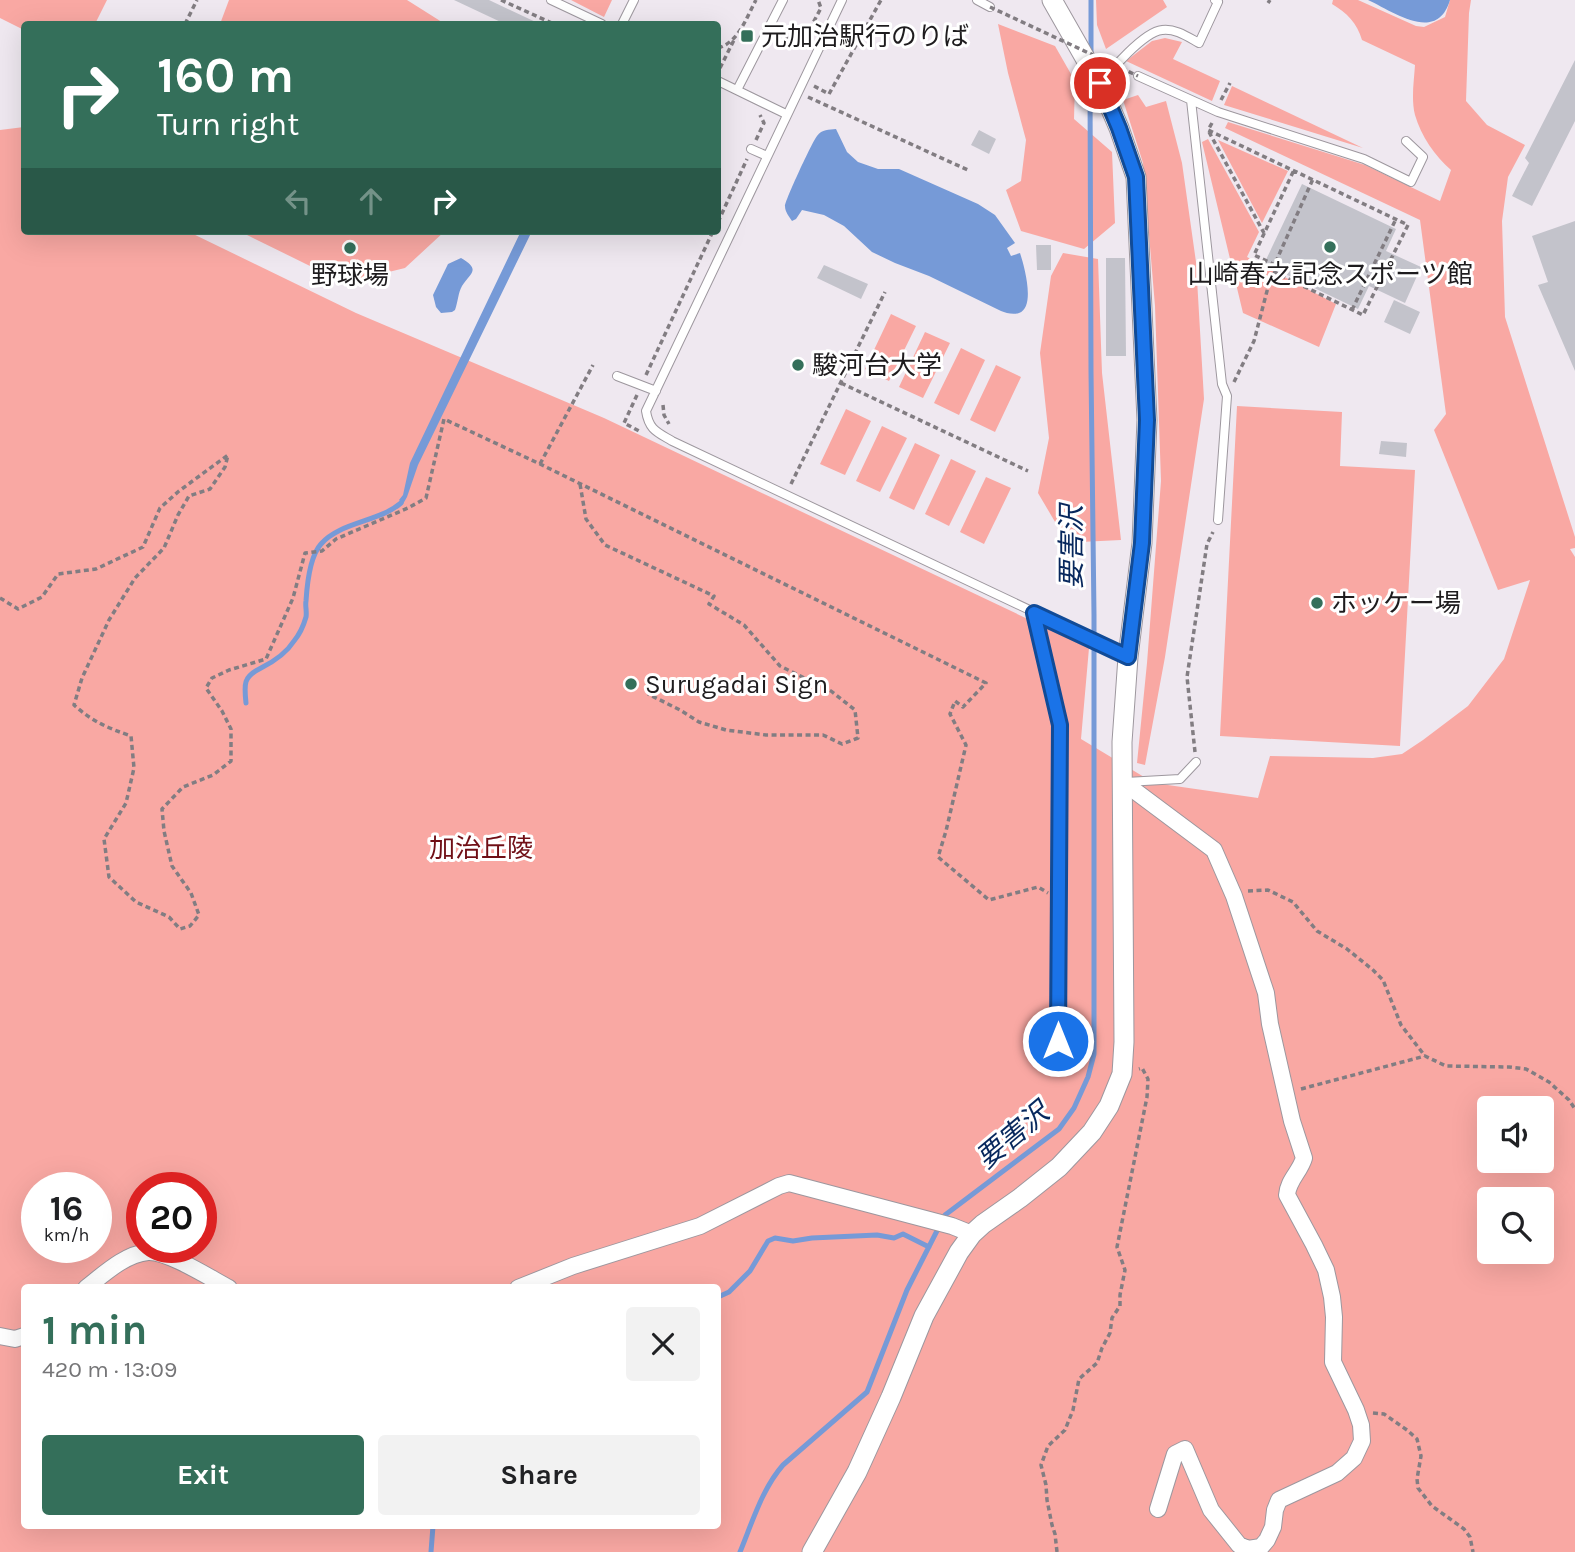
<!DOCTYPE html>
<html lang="en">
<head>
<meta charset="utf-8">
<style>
	:root { --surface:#fff; --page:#f2f2f2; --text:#202124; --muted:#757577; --accent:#346f5a }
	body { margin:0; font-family:Karla,"Noto Sans JP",sans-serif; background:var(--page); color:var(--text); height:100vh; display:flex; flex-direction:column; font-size:26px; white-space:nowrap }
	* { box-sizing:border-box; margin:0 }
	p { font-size:23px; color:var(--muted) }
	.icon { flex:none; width:38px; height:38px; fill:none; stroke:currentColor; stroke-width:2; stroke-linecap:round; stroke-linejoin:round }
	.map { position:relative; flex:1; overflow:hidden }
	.drawer { position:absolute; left:21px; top:1284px; width:700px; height:245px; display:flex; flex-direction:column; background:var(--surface); border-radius:7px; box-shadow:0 7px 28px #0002 }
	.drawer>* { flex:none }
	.top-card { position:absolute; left:21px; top:21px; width:700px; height:214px; border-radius:7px; box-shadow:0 7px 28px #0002; background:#346f5a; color:#fff; overflow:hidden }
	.buttons { position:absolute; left:1477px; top:1096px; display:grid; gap:14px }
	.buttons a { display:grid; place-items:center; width:77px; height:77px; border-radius:7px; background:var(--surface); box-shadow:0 7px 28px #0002; font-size:35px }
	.speed { position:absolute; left:21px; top:1172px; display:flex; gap:14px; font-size:35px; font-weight:700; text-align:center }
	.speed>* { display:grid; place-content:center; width:91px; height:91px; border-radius:50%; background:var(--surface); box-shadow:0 7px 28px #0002; line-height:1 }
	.speed small { font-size:18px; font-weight:400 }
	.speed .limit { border:10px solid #d22; background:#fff; color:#111 }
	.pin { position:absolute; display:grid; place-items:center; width:60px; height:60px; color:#fff; margin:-30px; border:4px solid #fff; border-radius:50%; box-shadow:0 2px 7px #0007 }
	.me { position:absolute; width:77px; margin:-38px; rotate:0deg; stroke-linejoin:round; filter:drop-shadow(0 0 5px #0008) }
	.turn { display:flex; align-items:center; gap:24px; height:147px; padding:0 21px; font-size:32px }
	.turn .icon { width:91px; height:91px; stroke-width:2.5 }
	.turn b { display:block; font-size:49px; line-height:60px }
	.lanes { display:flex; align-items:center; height:66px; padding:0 21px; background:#0003; justify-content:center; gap:35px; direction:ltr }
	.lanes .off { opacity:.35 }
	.round { display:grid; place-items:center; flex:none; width:74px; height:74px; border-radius:7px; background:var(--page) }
	.headline { display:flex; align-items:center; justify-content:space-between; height:119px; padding:0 21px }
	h1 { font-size:42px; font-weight:700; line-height:52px; color:var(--accent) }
	.button { display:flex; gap:14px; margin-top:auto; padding:14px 21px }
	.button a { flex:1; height:80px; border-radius:7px; background:var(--accent); color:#fff; font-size:28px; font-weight:700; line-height:80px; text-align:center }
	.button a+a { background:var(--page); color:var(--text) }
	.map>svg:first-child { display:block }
	.green { fill:#f9a8a3; fill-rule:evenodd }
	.water { fill:#769ad7 }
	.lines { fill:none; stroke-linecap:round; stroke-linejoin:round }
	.stream { stroke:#769ad7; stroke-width:5 }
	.building { fill:#c3c3cb }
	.service-casing { stroke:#9d979e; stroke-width:10 }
	.minor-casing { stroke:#9d979e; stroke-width:18 }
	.tertiary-casing { stroke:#9d979e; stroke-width:21 }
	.path { stroke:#827d82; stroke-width:3.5; stroke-dasharray:5 3.5; stroke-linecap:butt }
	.service { stroke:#fff; stroke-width:8 }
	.minor { stroke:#fff; stroke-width:16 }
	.tertiary { stroke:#fff; stroke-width:19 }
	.path-bridge { stroke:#827d82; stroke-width:3.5; stroke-dasharray:5 3.5; stroke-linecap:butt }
	.route-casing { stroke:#114b97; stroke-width:18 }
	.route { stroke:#1a73e8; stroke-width:12 }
	.poi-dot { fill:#346f5a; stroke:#fff; stroke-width:2.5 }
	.labels { text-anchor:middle; stroke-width:6; stroke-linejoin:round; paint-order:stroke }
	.poi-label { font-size:26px; fill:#1e1c1e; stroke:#fff; text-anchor:start }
	.park-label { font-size:26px; fill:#700f16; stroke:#fff }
	.water-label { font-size:28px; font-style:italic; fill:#07275d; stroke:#fff }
</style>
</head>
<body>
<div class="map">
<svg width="1575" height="1552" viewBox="0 0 1575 1552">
	<rect width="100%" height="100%" fill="#efe8f0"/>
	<path class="green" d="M 0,0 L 107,0 L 95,24 L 24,24 L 24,30 L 0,18 Z
		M 229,0 L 407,0 L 445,24 L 220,24 Z
		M 571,0 L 612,0 L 604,17 Z
		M 1096,0 L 1163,0 L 1167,7 L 1106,49 L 1097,25 Z
		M 1333,0 L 1358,0 L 1416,26 L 1424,27 L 1445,17 L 1450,0 L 1471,0 L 1469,13 L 1466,101 L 1487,125 L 1525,145 L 1508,177 L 1502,221 L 1505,317 L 1575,537 L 1575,548 L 1570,549 L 1575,557 L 1575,1552 L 0,1552 L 0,130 L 24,127 L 24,231 L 187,231 L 356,313 L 604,418 L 1089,648 L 1081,739 L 1154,783 L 1258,798 L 1270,756 L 1373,758 L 1402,754 L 1423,740 L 1468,706 L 1504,659 L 1530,580 L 1498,590 L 1434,430 L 1446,414 L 1420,220 L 1225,128 L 1228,122 L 1365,165 L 1440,201 L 1451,170 C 1435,156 1421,136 1415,115 C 1411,99 1414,81 1415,65 L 1362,40 C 1357,23 1347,13 1332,4 ZM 1489,1108 L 1542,1108 L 1542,1160 L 1489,1160 ZM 37,1188 L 96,1188 L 96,1248 L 37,1248 ZM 142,1188 L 201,1188 L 201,1248 L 142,1248 ZM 1489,1199 L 1542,1199 L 1542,1251 L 1489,1251 ZM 24,1288 L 718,1288 L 718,1526 L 24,1526 Z
		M 998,24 L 1055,46 L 1075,81 L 1074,119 L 1112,152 L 1115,223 L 1084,249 L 1021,231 L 1006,190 L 1021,181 L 1026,140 L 1008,73 Z
		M 1165,38 L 1182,42 L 1173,59 L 1220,81 L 1212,101 L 1126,61 L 1152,41 Z
		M 1232,86 L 1363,148 L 1224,105 Z
		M 1138,95 L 1146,107 L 1166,101 L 1182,163 L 1196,262 L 1204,399 L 1165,657 L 1145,765 L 1137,763 L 1147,663 L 1161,481 L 1155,306 L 1143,163 L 1123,100 Z
		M 1208,139 L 1259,232 L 1247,257 L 1336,304 L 1319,347 L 1243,313 L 1202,142 Z
		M 1218,140 L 1288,171 L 1262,223 Z
		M 239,231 L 445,231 L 405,268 L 356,280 L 310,266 Z
		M 1063,253 L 1098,259 L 1102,373 L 1121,540 L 1080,542 L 1061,532 L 1038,493 L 1049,438 L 1040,353 L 1051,276 Z
		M 891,314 L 916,326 L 889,381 L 865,369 Z
		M 925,332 L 950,343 L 923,398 L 899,387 Z
		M 961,348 L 985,360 L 959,415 L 934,403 Z
		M 996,365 L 1021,377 L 995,432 L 970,420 Z
		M 1237,406 L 1342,412 L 1340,466 L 1415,470 L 1400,746 L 1220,736 Z
		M 846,409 L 871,421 L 845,475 L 820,464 Z
		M 882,426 L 907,438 L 880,492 L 856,481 Z
		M 915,443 L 940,455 L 914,510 L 889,498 Z
		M 951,459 L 976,471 L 949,526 L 925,514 Z
		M 986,477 L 1011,488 L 984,544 L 960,532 Z"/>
	<path class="water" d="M 1368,0 L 1450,0 C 1437,44 1394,12 1368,0 Z
		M 836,129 L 847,152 L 858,162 L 878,169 L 899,169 L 978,204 L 995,215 L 1015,243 L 1007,248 L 1011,256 L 1020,253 C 1024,265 1036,307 1019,313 C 1013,315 1006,313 1001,311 L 929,276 L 895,263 L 872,252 L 844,226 L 824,215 L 802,210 L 796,219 L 792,221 C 789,216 785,212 785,206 C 785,201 812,142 817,136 C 822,129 829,130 836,129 Z
		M 521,231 L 532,231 L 418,465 L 407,497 L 403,504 L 399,500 L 403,495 L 410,463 Z
		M 461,258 C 481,270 471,272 462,286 C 458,293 458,302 455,310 L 452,312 L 441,313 L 436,307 L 433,295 L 448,264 Z"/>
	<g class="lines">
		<path class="stream" d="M 1091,52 L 1091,0
			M 246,703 C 244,684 243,677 261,668 C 273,662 287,652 294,641 C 299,635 304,624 306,617 C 307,611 305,606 306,601 C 307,585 310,556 321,544 C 340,522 379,522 401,503
			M 718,1297 L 729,1292 L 750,1271 L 768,1241 L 775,1238 L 793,1241 L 812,1238 L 877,1235 L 894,1238 L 903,1234 L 929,1247
			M 431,1552 L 433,1526
			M 740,1552 C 752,1523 762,1489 783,1465 L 867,1392 L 907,1290 L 945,1215 L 1059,1129 L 1074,1108 L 1088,1077 L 1094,1054 L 1094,615 L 1091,371 L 1090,83"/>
	</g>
	<path class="building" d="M 454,0 L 489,0 L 540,24 L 505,24 Z
		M 1575,60 L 1575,121 L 1532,206 L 1512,196 L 1529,163 L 1525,158 Z
		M 979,130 L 996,139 L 989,154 L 971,145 Z
		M 1302,184 L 1396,229 L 1386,251 L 1421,267 L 1405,303 L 1369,286 L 1358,309 L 1264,264 Z
		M 1575,221 L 1575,371 L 1538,285 L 1548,282 L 1532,236 Z
		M 1036,245 L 1051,245 L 1051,270 L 1037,270 Z
		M 1106,258 L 1125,258 L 1126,356 L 1106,356 Z
		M 824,265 L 868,284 L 861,299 L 817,278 Z
		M 1394,300 L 1420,312 L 1410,334 L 1384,322 Z
		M 1381,441 L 1407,443 L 1406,457 L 1379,454 Z"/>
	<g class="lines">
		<g class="service-casing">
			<path id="service" d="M 551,0 L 602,24
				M 842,0 L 646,411 C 649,430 657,432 672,441 L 1127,656
				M 977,0 L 990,7
				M 622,24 L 634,0
				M 1138,76 L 1218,112 L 1364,159 L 1411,182 L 1423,157 L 1406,141
				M 718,81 L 786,114
				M 1101,85 C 1110,70 1144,32 1162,30 C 1175,28 1188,37 1199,43 L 1218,2 L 1215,0
				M 737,90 L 783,0
				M 1191,100 L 1222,384 L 1227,396 L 1218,520
				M 751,149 L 767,156
				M 617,376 L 656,391
				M 1034,613 L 1060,725 L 1058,1041
				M 1126,782 L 1180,779 L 1196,762"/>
		</g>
		<g class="minor-casing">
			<path id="minor" d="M 1123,782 L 1214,850 L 1234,896 L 1266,993 L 1270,1024 L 1292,1121 L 1304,1158 C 1300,1172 1288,1180 1287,1195 L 1314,1245 L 1326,1270 L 1332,1297 L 1334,1317 L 1333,1362 L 1356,1410 L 1361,1425 L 1362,1441 L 1354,1458 L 1337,1473 L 1279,1500 L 1275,1510 L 1273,1527 L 1267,1540 L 1261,1547 L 1248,1549 L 1239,1545 L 1211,1510 L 1185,1449 L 1175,1454 L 1158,1509
				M 86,1288 C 104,1274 125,1254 148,1252 C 168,1251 210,1278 229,1288
				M 518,1288 L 573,1266 L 700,1226 L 779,1186 L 789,1183 L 952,1226 L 972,1234
				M 0,1336 L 15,1339 L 24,1336"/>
		</g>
		<g class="tertiary-casing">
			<path id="tertiary" d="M 812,1552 L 857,1472 L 891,1397 L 924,1316 L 959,1252 L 972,1234 L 983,1224 L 1020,1198 L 1059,1167 L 1092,1132 L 1109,1106 L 1122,1074 L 1124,1042 L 1122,742 L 1128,657 L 1142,543 L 1147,420 L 1136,177 L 1119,128 L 1101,86 L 1052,0"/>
		</g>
		<path class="path" d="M 501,0 L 554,24
			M 1268,3 L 1270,0
			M 185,24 L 197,0
			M 784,27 L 787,39 L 794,43 L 805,38 L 821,8 L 818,0
			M 718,48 C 739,42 746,18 756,0
			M 720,68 L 735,38
			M 814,86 L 829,94 L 881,0
			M 808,97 L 970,171
			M 1221,100 L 1230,83
			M 1212,123 L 1208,130 L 1408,225 L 1363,315 L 1272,271
			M 1209,132 L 1264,233
			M 756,140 L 764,123 L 760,115
			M 718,222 L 747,159
			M 1275,265 L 1254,255 L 1294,170
			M 1352,310 L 1396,219
			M 646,375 L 713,231
			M 1234,382 L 1254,341 L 1273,268 L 1313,179
			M 841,383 L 1028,471
			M 637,395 L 624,423 L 639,431
			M 663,405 L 664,415 L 669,424
			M 540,464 L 593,365
			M 580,484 L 586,519 L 605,545 L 714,596 L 709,604 L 744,625 L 780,666 L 831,691 L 855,710 L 858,738 L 842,744 L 823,735 L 766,735 L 726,730 L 699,722 L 680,710 L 648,694
			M 791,484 L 885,292
			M 0,598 L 18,609 L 42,597 L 58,574 L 96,569 L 143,547 L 160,508 L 179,491 L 228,455 L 225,467 L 210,489 L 189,496 L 178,515 L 164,548 L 135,578 L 109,620 L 82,678 L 74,705 C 93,722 108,728 131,736 L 134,768 L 126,803 L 104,839 L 109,877 L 136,902 L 169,917 L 180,929 L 190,926 L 199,915 L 191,893 L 172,866 L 164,831 L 162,809 L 183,787 L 213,775 L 231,761 L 231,729 L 222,711 L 206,688 L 212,678 L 229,670 L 266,659 L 293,598 L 305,553 L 322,551 L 336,539 L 408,508 L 426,498 L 444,419 L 540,464 L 986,683 L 963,707 L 955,701 L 950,714 L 966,745 L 946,831 L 938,857 L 989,900 L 1038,887 L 1048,893
			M 1195,752 L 1187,677 L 1207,544 L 1213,532
			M 1248,891 L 1268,890 L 1293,902 L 1317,931 L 1347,949 L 1373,970 L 1383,980 L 1401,1025 L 1425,1056
			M 1301,1089 L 1425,1056 L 1446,1066 L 1509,1067 L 1526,1069 L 1549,1082 L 1569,1100 L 1575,1109
			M 1373,1413 L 1384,1414 L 1407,1430 L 1417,1439 L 1421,1456 L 1417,1479 L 1418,1488 L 1432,1506 L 1464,1529 L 1470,1537 L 1473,1552
			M 1057,1552 L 1055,1534 L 1052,1525 L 1047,1500 L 1046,1485 L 1041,1465 L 1048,1446 L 1065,1430 L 1073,1410 L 1079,1379 L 1097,1363 L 1102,1348 L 1110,1333 L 1112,1318 L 1120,1306 L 1120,1295 L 1125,1270 L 1117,1247 L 1147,1097 L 1148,1079 L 1142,1068 L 1139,1069"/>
		<use href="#service" class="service"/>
		<use href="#minor" class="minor"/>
		<use href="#tertiary" class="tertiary"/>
		<path class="path-bridge" d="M 990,7 L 1138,76"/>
	</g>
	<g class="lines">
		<g class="route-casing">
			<path id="route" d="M 1058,1041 L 1060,725 L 1034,613 L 1128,657 L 1142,543 L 1147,420 L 1136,177 L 1119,128 L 1100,83"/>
		</g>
		<use href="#route" class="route"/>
	</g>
	<g class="poi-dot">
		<rect x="740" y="29" width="14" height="14" rx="3.5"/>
		<circle cx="1330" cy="247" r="7"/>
		<circle cx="350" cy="248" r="7"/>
		<circle cx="798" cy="365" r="7"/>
		<circle cx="1317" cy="603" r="7"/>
		<circle cx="631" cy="684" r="7"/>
	</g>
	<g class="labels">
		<g class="poi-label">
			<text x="761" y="45">元加治駅行のりば</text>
			<text x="1330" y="283" text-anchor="middle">山崎春之記念スポーツ館</text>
			<text x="350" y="284" text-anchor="middle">野球場</text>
			<text x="812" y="374">駿河台大学</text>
			<text x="1331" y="612">ホッケー場</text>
			<text x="645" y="693">Surugadai Sign</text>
		</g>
		<g class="park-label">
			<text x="481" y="857">加治丘陵</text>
		</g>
		<g class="water-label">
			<text transform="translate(1071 547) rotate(-90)" y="10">要害沢</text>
			<text transform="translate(1012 1135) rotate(-40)" y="10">要害沢</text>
		</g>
	</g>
</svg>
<div class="buttons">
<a><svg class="icon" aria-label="sound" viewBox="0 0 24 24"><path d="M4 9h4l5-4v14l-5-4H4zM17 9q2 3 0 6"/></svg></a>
<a><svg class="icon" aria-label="search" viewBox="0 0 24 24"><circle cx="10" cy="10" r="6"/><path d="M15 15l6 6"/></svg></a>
</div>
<div class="speed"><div>16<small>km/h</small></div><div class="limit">20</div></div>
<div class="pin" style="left:1100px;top:83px;background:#d93025"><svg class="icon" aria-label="arrive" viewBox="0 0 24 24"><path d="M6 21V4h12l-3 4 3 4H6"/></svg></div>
<svg class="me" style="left:1058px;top:1041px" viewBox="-20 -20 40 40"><circle r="17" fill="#1a73e8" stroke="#fff" stroke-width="3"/><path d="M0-11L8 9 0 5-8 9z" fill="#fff"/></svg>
<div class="top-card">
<div class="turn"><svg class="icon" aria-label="right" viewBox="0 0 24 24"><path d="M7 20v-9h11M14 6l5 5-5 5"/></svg><div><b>160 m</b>Turn right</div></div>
<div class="lanes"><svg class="icon off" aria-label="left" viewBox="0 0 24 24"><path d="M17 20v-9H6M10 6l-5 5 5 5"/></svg><svg class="icon off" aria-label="ahead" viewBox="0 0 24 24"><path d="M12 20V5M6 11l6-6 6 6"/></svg><svg class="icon" aria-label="right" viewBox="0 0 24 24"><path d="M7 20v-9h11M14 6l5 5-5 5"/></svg></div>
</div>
<section class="drawer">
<div class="headline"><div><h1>1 min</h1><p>420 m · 13:09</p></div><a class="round"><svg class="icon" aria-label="close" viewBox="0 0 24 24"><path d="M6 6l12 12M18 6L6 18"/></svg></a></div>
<div class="button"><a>Exit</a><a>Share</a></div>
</section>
</div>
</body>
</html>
